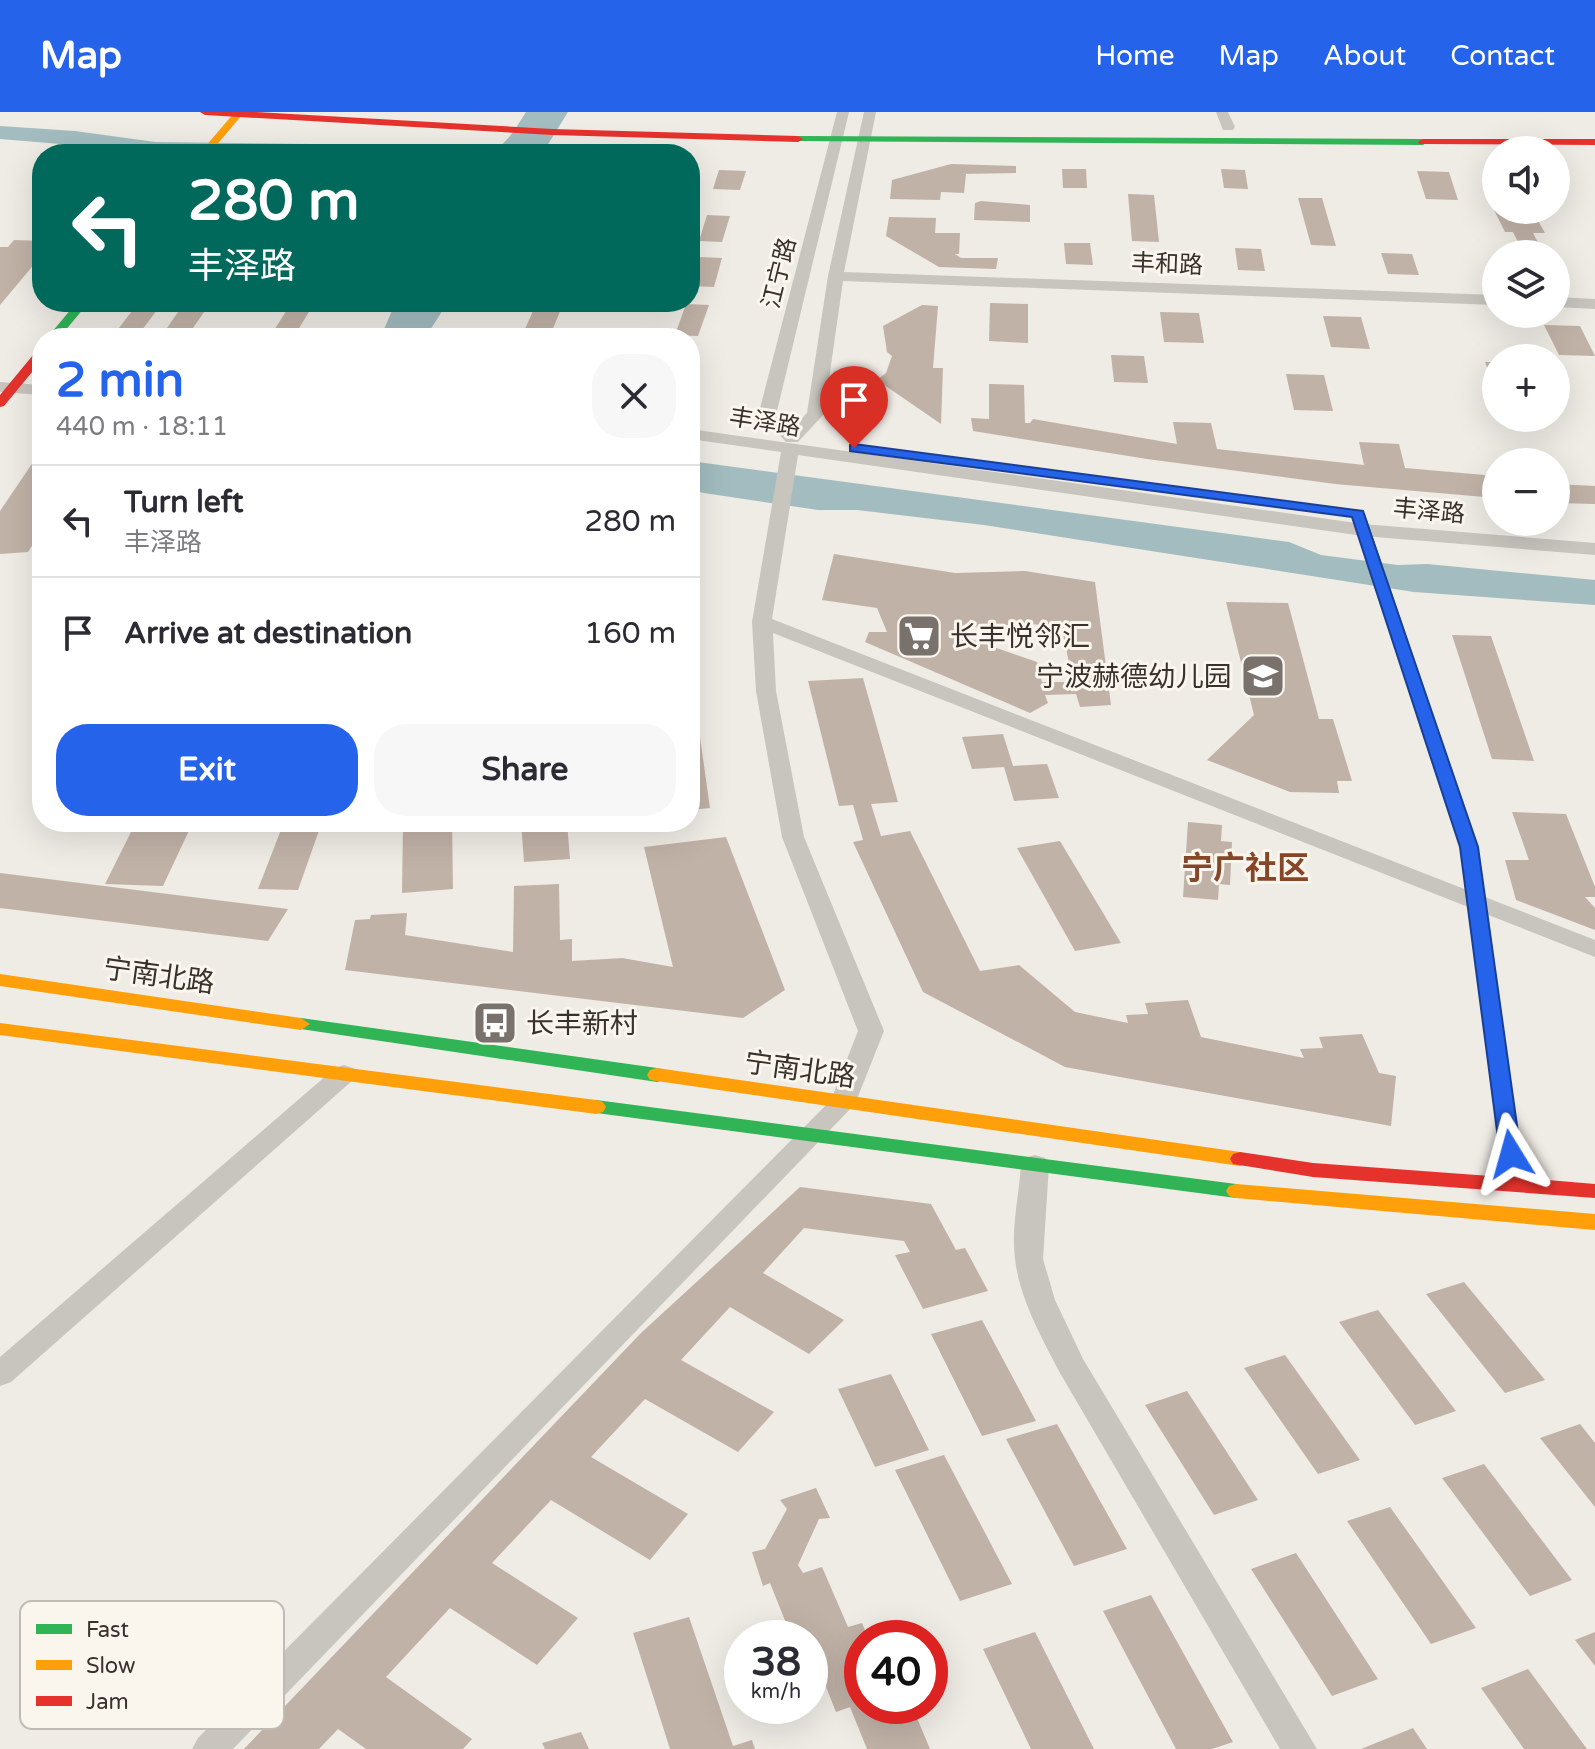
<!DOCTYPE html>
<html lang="en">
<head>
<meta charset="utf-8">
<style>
	:root { --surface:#fff; --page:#f7f7f7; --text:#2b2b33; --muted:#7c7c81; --line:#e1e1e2; --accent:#2563eb }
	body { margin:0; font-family:"Varela Round","Noto Sans SC",sans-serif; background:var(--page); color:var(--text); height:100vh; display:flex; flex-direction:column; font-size:30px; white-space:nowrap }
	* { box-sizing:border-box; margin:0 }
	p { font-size:26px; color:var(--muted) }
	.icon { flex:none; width:44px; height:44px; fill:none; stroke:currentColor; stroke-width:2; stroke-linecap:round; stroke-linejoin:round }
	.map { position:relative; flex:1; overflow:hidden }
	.panel { position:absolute; left:32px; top:216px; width:668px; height:504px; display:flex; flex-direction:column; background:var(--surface); border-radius:32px; box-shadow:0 8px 32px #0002 }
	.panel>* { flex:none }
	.banner { position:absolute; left:32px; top:32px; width:668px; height:168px; border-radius:32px; box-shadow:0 8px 32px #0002; background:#00695c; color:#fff; overflow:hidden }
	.tools { position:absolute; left:1482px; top:24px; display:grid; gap:16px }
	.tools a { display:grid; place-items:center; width:88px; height:88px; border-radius:50%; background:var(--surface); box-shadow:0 8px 32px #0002; font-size:40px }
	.speed { position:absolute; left:724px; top:1508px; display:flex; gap:16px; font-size:40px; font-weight:700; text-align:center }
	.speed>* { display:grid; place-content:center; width:104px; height:104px; border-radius:50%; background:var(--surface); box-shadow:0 8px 32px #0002; line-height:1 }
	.speed small { font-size:20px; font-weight:400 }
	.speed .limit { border:12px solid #d22; background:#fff; color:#111 }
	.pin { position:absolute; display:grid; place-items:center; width:68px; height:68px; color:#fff; margin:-82px -34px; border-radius:50% 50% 50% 0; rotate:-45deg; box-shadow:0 0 8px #0007 }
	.pin .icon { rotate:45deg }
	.me { position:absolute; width:88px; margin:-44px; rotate:352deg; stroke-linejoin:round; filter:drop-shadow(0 0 6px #0008) }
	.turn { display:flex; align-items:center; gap:28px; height:168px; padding:0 24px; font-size:36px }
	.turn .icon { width:104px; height:104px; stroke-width:2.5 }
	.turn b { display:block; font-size:56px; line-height:68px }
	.round { display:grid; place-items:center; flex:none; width:84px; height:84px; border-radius:32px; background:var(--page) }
	.summary { display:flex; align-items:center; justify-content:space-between; height:136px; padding:0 24px }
	h1 { font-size:48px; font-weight:700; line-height:60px; color:var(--accent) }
	.primary-button { display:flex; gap:16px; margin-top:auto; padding:16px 24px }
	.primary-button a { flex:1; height:92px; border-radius:32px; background:var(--accent); color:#fff; font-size:32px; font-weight:700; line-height:92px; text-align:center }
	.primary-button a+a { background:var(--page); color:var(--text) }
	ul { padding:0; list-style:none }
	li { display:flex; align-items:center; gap:24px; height:112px; padding:0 24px; border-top:2px solid var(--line) }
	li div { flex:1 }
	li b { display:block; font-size:30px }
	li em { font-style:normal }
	header { display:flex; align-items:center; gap:48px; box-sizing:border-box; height:112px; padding:0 40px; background:var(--accent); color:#fff }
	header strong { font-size:38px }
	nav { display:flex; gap:44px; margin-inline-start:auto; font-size:28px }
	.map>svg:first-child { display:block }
	.water { fill:#a2bcbf }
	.building { fill:#c1b2a7; fill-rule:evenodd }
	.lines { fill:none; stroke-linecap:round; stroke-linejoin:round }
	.street { fill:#c8c4be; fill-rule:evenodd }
	.fast { fill:#30b455; fill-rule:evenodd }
	.slow { fill:#ff9f0a; fill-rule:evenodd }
	.jam { fill:#e5322d; fill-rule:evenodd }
	.route { fill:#2563eb; stroke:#184099; stroke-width:2 }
	.labels { text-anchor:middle; stroke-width:6; stroke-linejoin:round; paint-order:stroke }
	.far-street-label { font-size:24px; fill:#39312b; stroke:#faf6ee }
	.poi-label { font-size:28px; fill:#39312b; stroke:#faf6ee; text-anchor:start }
	.street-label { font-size:28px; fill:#39312b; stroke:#faf6ee }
	.quarter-label { font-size:32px; font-weight:bold; fill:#854728; stroke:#faf6ee }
	.key { fill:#faf6ee; stroke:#c0bbb4; stroke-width:2 }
	.key-label { font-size:22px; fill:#39312b }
</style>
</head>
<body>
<header>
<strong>Map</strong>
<nav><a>Home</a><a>Map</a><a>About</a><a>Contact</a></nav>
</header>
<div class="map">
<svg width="1595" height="1637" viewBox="0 0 1595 1637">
	<rect width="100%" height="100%" fill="#efebe5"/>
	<path class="water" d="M 526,0 L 568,0 L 542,42 L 182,42 L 0,27 L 0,14 L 75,19 L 155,30 L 310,32 L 475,42 C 504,40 511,23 526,0 Z
		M 396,190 L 448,190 L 425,226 L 380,226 Z
		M 690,349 L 1289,430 L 1321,443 L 1398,453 L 1427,452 L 1595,468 L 1595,493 L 1414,480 L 984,413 L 857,398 L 818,398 L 704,381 L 690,378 Z"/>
	<path class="building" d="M 951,52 L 1016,54 L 1016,61 L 960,62 L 966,62 L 964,81 L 941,80 L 940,88 L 890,87 L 892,68 Z
		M 1062,57 L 1086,57 L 1087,76 L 1063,76 Z
		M 1221,57 L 1245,58 L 1248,77 L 1224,76 Z
		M 719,58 L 746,59 L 740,78 L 713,77 Z
		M 1417,59 L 1449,60 L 1458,88 L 1426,87 Z
		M 1128,82 L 1154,83 L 1159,130 L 1132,129 Z
		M 1298,86 L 1322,86 L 1336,134 L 1311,133 Z
		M 981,89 L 1030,93 L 1030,110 L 974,108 L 975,91 Z
		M 1494,98 L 1532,98 L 1545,121 L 1533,121 L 1544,142 L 1524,142 L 1513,120 L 1505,120 Z
		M 707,103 L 730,104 L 722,130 L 699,129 Z
		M 889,105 L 936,106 L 935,121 L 960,121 L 959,142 L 955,142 L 961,146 L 998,146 L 996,157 L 939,155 L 886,124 Z
		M 14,128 L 42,129 L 42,143 L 0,193 L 0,135 L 8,135 Z
		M 1064,131 L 1090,131 L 1093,153 L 1066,152 Z
		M 1235,136 L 1261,137 L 1265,159 L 1238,158 Z
		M 1381,141 L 1412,142 L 1419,163 L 1388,162 Z
		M 699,145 L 722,146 L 714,175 L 690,174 Z
		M 139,190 L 163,190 L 136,226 L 120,226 L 115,221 Z
		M 185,190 L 211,190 L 186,226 L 160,226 Z
		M 292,190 L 315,190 L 293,226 L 269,226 Z
		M 537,190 L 564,190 L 549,226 L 521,226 Z
		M 990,191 L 1028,192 L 1028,231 L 989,229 Z
		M 686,192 L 709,193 L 698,224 L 675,223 Z
		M 922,193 L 938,194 L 933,256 L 943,256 L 941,312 L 877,268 L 886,261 L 892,244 L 887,240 L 883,214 Z
		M 1160,200 L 1199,201 L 1204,231 L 1164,230 Z
		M 1323,204 L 1361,205 L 1370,237 L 1331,235 Z
		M 1544,213 L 1580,214 L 1595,244 L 1559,243 Z
		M 1111,243 L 1144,244 L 1148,271 L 1114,270 Z
		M 1485,250 L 1496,250 L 1496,278 Z
		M 1286,262 L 1324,263 L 1333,299 L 1294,298 Z
		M 989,272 L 1024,273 L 1025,311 L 1030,311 L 1033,307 L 1177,332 L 1173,310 L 1211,311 L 1217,337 L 1364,353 L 1359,330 L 1399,332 L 1405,356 L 1496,364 L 1496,386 L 1335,372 L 1147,347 L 973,319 L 971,306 L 989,307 Z
		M 1507,306 L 1541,306 L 1544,313 L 1509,312 Z
		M 42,337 L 42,418 L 28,440 L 0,442 L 0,399 Z
		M 1556,372 L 1595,374 L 1595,392 L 1556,391 Z
		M 834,442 L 955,461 L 1025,459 L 1095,470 L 1111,593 L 1080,595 L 1076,582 L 1045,583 L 1048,591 L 1030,601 L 865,530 L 869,520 L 887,520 L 877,496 L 822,488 ZM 1033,512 L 1062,517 L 1073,570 L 1042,570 L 1037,550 L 971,527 L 969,515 Z
		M 1226,490 L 1288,491 L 1319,607 L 1333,607 L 1352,669 L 1337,669 L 1339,681 L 1290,680 L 1207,648 L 1254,603 Z
		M 1452,523 L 1491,524 L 1534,649 L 1492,647 Z
		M 863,566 L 898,690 L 871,692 L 881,724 L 910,719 L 980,859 L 1019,853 L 1075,900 L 1128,911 L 1126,903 L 1148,902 L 1145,891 L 1188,888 L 1201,925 L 1304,946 L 1300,937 L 1323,936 L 1319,925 L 1362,922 L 1379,961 L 1396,964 L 1391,1014 L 1065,955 L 923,880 L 853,730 L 863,728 L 853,693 L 839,694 L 808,569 Z
		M 1003,622 L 1013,654 L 1047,652 L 1059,686 L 1014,689 L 1004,655 L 972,657 L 962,625 Z
		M 690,625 L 700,625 L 710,696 L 690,698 Z
		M 1512,700 L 1566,702 L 1595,775 L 1595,785 L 1585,785 L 1595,796 L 1595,818 L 1516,788 L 1505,748 L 1529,748 Z
		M 136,710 L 193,710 L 163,774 L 105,772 Z
		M 284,710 L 322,710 L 298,778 L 258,777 Z
		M 403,710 L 452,710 L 453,777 L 402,781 Z
		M 521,710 L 567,710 L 570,747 L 524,750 Z
		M 1188,710 L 1222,713 L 1221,729 L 1232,730 L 1230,773 L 1219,772 L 1218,788 L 1183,785 Z
		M 726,725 L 785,878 L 743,906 L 345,858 L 355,808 L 370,807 L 371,803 L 407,801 L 405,823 L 513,840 L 514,774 L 559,772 L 560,828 L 572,827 L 572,849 L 622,846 L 673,855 L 644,735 Z
		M 1060,729 L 1121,831 L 1075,839 L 1017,736 Z
		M 0,761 L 288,797 L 268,829 L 0,796 Z
		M 800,1075 L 931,1092 L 956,1138 L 965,1136 L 988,1179 L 923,1197 L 895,1143 L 910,1140 L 904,1129 L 804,1116 L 763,1161 L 844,1208 L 809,1242 L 730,1195 L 681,1248 L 774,1300 L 738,1340 L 645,1287 L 591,1345 L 688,1402 L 650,1448 L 551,1388 L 492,1451 L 578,1506 L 537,1553 L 450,1496 L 386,1565 L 472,1627 L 463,1637 L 366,1637 L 338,1617 L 319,1637 L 244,1637 L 641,1221 Z
		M 1464,1170 L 1545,1268 L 1505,1281 L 1426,1182 Z
		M 1378,1198 L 1456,1299 L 1415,1313 L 1339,1210 Z
		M 982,1208 L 1036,1309 L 982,1324 L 931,1222 Z
		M 1285,1243 L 1360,1348 L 1318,1362 L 1244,1256 Z
		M 891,1262 L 929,1338 L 875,1355 L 838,1277 Z
		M 1187,1279 L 1258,1388 L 1214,1403 L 1145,1293 Z
		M 1057,1312 L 1127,1437 L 1074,1454 L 1006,1327 Z
		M 1580,1312 L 1595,1331 L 1595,1395 L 1540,1326 Z
		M 944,1343 L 1012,1472 L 960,1489 L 895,1358 Z
		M 1484,1352 L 1572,1468 L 1530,1484 L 1442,1366 Z
		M 816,1376 L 830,1406 L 819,1407 L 798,1453 L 803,1461 L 822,1455 L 848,1515 L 862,1511 L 868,1526 L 862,1526 L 862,1594 L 912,1594 L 930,1637 L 867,1637 L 850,1595 L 836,1600 L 810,1535 L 810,1526 L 792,1526 L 770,1471 L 763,1474 L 752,1440 L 765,1437 L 787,1397 L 780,1388 Z
		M 1390,1395 L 1476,1516 L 1431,1532 L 1347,1409 Z
		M 1296,1441 L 1378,1567 L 1332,1584 L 1251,1457 Z
		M 1151,1483 L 1233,1630 L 1212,1637 L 1176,1637 L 1103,1499 Z
		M 689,1505 L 733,1634 L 752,1628 L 755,1637 L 670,1637 L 633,1521 Z
		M 1035,1520 L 1094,1637 L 1031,1637 L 983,1537 Z
		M 1595,1520 L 1595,1554 L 1575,1528 Z
		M 1528,1557 L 1587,1637 L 1524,1637 L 1481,1576 Z
		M 1413,1616 L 1427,1637 L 1361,1637 Z
		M 581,1620 L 589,1637 L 545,1637 L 542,1631 Z"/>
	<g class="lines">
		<path class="street" d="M 837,0 L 849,0 L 777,299 L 792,316 L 807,301 L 828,164 L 864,0 L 876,0 L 844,160 L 1496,183 L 1496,193 L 843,169 L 824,302 L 798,330 L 786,330 L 759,300 Z
			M 1216,0 L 1228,0 L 1235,15 L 1233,18 L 1223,18 Z
			M 1556,185 L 1595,187 L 1595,197 L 1556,195 Z
			M 0,270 L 42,273 L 42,283 L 0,280 Z
			M 690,317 L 1363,412 L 1595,431 L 1595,443 L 1363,424 L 798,343 L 772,507 L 1595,828 L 1595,845 L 773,521 L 776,579 L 804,725 L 884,919 L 855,992 L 233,1637 L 192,1637 L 198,1626 L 831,988 L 858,919 L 782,725 L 756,579 L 752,510 L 781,340 L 690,327 Z
			M 344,953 L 353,956 L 357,962 L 353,968 L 11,1270 L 0,1274 L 0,1245 L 335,956 Z
			M 1035,1043 L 1045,1046 L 1049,1053 L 1043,1147 L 1055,1188 L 1083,1247 L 1317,1637 L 1280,1637 L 1060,1261 C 1042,1226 1019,1186 1015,1146 C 1011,1115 1019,1084 1021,1053 L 1025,1046 Z"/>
		<path class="fast" d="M 798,24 L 1423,27 L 1428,30 L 1423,33 L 794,29 L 794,25 Z
			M 77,190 L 89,190 L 59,226 L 47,226 Z
			M 1358,398 L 1365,402 L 1478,735 L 1486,794 L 1483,798 L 1477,800 L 1468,794 L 1460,735 L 1351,402 Z
			M 301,906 L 657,956 L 664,958 L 667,963 L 664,968 L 657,970 L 294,916 L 292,912 L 294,908 Z
			M 596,988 L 1236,1072 L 1243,1074 L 1246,1079 L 1243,1084 L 1236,1086 L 589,1000 L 586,995 L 589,990 Z"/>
		<path class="slow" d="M 234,1 L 242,3 L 209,42 L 199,42 Z
			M 0,862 L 301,906 L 310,912 L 301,918 L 0,874 Z
			M 0,911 L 596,988 L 603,990 L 606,995 L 603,1000 L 596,1002 L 0,923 Z
			M 657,956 L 1240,1040 L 1247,1042 L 1250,1047 L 1247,1052 L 1240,1054 L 650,968 L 647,963 L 650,958 Z
			M 1236,1072 L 1595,1102 L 1595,1118 L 1236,1086 L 1229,1084 L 1226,1079 L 1229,1074 Z"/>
		<path class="jam" d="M 200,0 L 256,0 L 552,17 L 798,24 L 803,27 L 798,30 L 552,23 L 205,3 Z
			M 1423,27 L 1595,27 L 1595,33 L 1419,32 L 1418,30 Z
			M 42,236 L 42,248 L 4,294 L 0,295 L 0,283 L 38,237 Z
			M 1477,788 L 1486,794 L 1524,1066 L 1595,1072 L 1595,1086 L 1313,1065 L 1233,1052 L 1230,1047 L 1233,1042 L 1240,1040 L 1313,1051 L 1504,1065 L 1468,794 Z"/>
	</g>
	<path class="route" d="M 854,332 L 1363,399 L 1478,735 L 1521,1042 L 1518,1047 L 1503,1047 L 1500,1042 L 1460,735 L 1352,405 L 850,339 L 850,333 Z"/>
	<defs>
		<g id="supermarket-square" transform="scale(2.3)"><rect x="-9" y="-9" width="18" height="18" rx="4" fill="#79726c" stroke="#faf6ee"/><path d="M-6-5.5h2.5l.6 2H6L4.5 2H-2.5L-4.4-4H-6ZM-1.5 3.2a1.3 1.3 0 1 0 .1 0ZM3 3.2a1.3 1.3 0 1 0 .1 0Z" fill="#fff"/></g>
		<g id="school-square" transform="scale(2.3)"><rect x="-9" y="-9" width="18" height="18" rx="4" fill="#79726c" stroke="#faf6ee"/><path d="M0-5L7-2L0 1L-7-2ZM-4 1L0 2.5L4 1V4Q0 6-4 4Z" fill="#fff"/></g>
		<g id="bus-square" transform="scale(2.3)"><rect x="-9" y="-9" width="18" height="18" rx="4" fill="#79726c" stroke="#faf6ee"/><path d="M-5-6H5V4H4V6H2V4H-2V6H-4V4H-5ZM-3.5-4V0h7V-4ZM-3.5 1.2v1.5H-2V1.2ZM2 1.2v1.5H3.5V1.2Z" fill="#fff"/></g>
	</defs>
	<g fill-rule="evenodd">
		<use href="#supermarket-square" x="919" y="524"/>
		<use href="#school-square" x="1263" y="564"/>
		<use href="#bus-square" x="495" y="911"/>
	</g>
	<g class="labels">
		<g class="far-street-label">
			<text transform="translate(1167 152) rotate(2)" y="8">丰和路</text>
			<text transform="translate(779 161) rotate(-76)" y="8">江宁路</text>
			<text transform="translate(765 310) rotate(9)" y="8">丰泽路</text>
			<text transform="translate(1429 399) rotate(5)" y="8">丰泽路</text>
		</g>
		<g class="poi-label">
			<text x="950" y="534">长丰悦邻汇</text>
			<text x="1232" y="574" text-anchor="end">宁波赫德幼儿园</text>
			<text x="526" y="921">长丰新村</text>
		</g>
		<g class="street-label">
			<text transform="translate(159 863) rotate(8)" y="10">宁南北路</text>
			<text transform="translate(800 957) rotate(8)" y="10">宁南北路</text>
		</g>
		<g class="quarter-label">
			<text x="1245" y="767">宁广社区</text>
		</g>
	</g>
	<rect x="20" y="1489" width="264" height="128" rx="12" class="key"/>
	<rect x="36" y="1512" width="36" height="10" fill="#30b455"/>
	<rect x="36" y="1548" width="36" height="10" fill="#ff9f0a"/>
	<rect x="36" y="1584" width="36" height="10" fill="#e5322d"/>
	<g class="key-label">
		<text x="86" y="1525">Fast</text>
		<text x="86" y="1561">Slow</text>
		<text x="86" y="1597">Jam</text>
	</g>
</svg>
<div class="tools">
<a><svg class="icon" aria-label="sound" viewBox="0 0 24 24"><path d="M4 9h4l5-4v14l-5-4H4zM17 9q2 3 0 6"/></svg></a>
<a><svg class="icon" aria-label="layers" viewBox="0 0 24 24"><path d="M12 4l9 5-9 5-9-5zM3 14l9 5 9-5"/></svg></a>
<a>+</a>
<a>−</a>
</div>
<div class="speed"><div>38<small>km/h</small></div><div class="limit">40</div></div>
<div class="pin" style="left:854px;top:336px;background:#d93025"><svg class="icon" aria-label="arrive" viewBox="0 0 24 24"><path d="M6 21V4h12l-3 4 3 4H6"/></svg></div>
<svg class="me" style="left:1511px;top:1042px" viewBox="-20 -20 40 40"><path d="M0-17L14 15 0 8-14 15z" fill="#2563eb" stroke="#fff" stroke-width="4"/></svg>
<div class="banner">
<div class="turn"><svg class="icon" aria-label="left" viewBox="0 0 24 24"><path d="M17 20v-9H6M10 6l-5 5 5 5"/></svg><div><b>280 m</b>丰泽路</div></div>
</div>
<section class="panel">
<div class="summary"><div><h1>2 min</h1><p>440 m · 18:11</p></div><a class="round"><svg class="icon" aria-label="close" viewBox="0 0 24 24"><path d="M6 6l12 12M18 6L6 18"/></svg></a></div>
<ul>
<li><svg class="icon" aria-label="left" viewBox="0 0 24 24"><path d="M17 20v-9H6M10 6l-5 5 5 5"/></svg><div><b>Turn left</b><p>丰泽路</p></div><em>280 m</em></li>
<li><svg class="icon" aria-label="arrive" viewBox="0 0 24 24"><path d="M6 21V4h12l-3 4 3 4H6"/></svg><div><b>Arrive at destination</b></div><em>160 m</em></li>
</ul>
<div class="primary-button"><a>Exit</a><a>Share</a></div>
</section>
</div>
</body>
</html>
